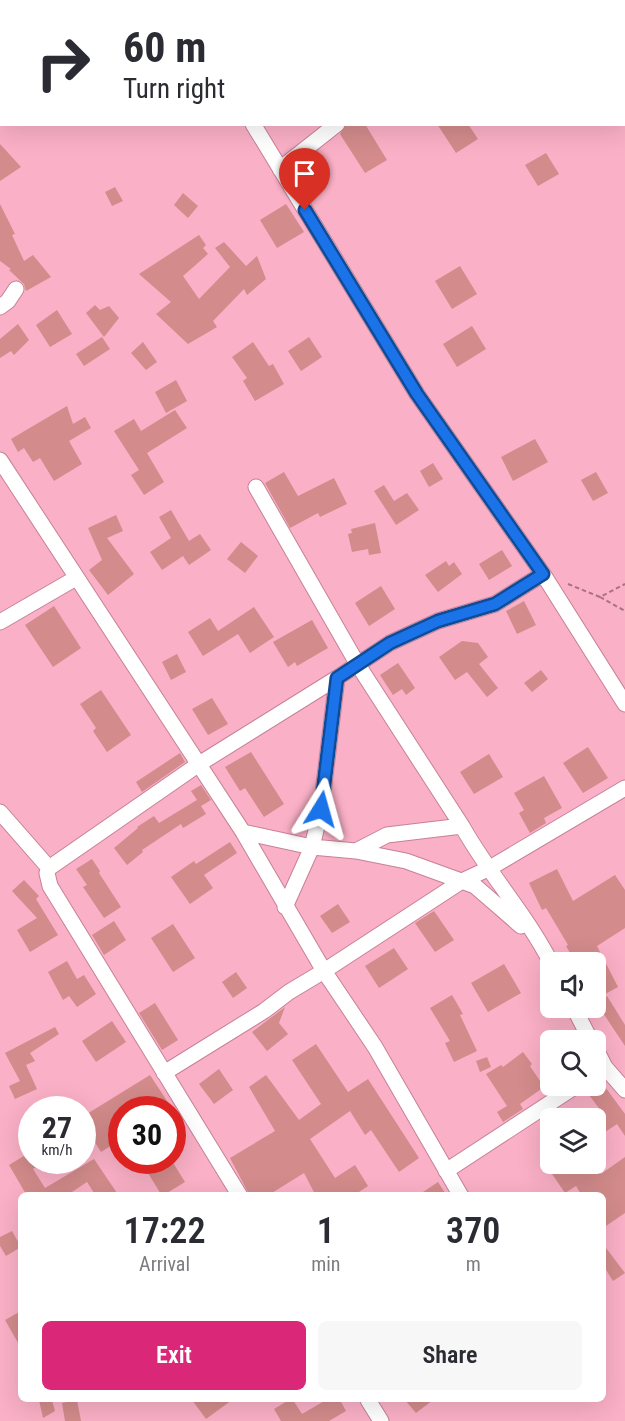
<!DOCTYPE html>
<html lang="en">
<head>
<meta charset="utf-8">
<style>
	:root { --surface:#fff; --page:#f7f7f7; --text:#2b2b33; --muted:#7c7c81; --accent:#db2777 }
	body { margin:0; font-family:"Roboto Condensed",sans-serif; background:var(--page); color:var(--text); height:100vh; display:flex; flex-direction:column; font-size:22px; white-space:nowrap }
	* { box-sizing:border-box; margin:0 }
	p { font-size:20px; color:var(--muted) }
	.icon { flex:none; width:33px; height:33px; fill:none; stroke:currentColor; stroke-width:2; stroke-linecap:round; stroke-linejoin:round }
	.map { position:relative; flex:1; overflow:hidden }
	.drawer { position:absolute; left:18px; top:1192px; width:588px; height:210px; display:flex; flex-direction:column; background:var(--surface); border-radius:9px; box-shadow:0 6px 24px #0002 }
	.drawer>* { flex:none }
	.hud { position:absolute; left:0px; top:0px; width:626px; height:126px; box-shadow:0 6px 24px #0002; background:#fff; color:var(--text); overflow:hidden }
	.tools { position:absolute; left:540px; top:952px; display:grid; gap:12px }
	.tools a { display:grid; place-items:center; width:66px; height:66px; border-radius:9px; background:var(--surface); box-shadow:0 6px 24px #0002; font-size:30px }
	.speed { position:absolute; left:18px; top:1096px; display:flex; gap:12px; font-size:30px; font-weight:700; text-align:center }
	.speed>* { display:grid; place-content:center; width:78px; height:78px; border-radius:50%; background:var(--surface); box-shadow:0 6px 24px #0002; line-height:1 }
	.speed small { font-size:15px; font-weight:400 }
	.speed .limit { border:9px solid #d22; background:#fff; color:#111 }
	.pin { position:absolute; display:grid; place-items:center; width:51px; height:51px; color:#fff; margin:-62px -26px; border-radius:50% 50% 50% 0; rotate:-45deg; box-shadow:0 0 6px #0007 }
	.pin .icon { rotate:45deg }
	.me { position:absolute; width:66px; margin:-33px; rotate:8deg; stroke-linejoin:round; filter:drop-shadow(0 0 4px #0008) }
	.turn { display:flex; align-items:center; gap:21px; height:126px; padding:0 24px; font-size:27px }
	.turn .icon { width:78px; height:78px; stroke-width:2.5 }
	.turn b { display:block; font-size:42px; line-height:51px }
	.eta { display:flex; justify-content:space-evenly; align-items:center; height:102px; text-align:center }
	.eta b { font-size:36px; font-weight:600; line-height:42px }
	.action { display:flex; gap:12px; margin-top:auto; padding:12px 24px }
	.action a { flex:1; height:69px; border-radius:9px; background:var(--accent); color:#fff; font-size:24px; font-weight:600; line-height:69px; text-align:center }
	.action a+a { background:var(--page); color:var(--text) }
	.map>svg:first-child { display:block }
	.building { fill:#d38b8b }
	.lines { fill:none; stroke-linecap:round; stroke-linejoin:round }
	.minor-casing { stroke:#c78197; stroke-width:17 }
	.path { stroke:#a87282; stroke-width:2; stroke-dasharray:4.5 3; stroke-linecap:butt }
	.minor { stroke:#fff; stroke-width:15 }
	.route-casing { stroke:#114b97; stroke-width:15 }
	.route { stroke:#1a73e8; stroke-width:10 }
</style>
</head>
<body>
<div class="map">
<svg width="625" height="1421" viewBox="0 0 625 1421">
	<rect width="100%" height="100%" fill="#fab0c6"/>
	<path class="building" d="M 346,124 L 365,124 L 387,160 L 365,173 L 340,134 Z
		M 437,124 L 468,124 L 478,139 L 456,153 Z
		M 0,144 L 21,167 L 0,181 Z
		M 546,153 L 559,174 L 538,186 L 525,165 Z
		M 115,187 L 123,201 L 112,206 L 105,192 Z
		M 183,193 L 198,206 L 188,218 L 174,205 Z
		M 0,204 L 15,234 L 12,235 L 24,261 L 33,255 L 51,277 L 26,291 L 24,284 L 9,270 L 11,269 L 0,261 Z
		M 286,204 L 304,232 L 277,248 L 260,220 Z
		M 199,235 L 206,245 L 203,248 L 208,254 L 183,276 L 199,299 L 230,267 L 215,248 L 224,242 L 246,266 L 257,256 L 266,279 L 247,295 L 244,289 L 213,321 L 217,327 L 188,344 L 156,314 L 171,302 L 139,274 Z
		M 460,266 L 477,294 L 452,309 L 435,281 Z
		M 95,305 L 100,310 L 109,306 L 119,318 L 104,337 L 86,313 Z
		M 57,310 L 72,334 L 50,347 L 36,325 Z
		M 18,324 L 29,340 L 14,355 L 11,351 L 0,358 L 0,339 Z
		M 472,326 L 486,349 L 457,367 L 443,344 Z
		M 102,337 L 110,349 L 84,366 L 76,354 Z
		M 309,337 L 322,357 L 301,371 L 288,351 Z
		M 143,342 L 157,362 L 146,370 L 131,353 Z
		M 253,342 L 269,366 L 273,364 L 284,384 L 255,401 L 243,381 L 247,378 L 232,357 Z
		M 176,380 L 187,401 L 166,413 L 155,392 Z
		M 67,406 L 73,424 L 85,417 L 91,428 L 69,441 L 82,464 L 54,481 L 40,458 L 33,462 L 24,448 L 18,452 L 11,439 Z
		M 175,410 L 187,428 L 147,453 L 164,482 L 144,495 L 131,475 L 139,470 L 114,431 L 134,419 L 141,431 Z
		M 535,439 L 548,462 L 513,481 L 501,457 Z
		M 433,463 L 443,479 L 429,487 L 420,471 Z
		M 284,472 L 298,496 L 334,478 L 347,504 L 320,517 L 318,513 L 290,528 L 265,483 Z
		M 596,472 L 608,493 L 593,501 L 581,480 Z
		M 384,485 L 394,501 L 407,493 L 419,510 L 396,525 L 374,491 Z
		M 171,510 L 189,541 L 200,534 L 211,550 L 189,565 L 183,556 L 162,570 L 150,552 L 171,538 L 159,517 Z
		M 116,515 L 123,531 L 107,538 L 134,574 L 108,595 L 89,570 L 102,560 L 88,528 Z
		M 375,523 L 381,553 L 369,555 L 368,549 L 352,552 L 348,534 L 352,533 L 351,529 Z
		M 241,542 L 258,556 L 245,573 L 227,559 Z
		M 502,550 L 512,566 L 489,580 L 479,564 Z
		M 446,561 L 449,566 L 454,562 L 462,574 L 438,592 L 425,575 Z
		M 381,586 L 395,609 L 369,626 L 355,603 Z
		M 524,601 L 536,625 L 517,634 L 506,611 Z
		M 54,606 L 81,648 L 53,667 L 25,625 Z
		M 254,607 L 274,637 L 250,653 L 238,634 L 203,656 L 188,632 L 210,618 L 218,631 Z
		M 312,620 L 328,648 L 297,666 L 295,662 L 288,667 L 273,642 Z
		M 462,641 L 478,643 L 488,657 L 479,664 L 498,688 L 487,697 L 467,672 L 455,680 L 439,657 Z
		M 177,654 L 186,672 L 171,680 L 162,662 Z
		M 398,663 L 415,688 L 406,695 L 402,689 L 393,695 L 380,675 Z
		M 541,670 L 548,679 L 532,692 L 524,683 Z
		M 101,690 L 131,735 L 107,752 L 93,731 L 96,728 L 80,704 Z
		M 212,698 L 228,724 L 208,735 L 192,709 Z
		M 588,747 L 608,778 L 583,793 L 563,763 Z
		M 251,752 L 284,804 L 264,817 L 245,788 L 240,791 L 225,767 Z
		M 180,753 L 185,762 L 142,792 L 136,782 Z
		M 489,754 L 503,777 L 474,794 L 460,772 Z
		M 544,776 L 562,808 L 544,818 L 546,823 L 530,833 L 519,813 L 524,810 L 514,793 Z
		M 201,785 L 211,800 L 201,806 L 206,814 L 183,828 L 181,824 L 142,850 L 143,852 L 127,865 L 114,848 L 138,828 L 137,827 L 154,816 L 159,823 L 197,800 L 191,791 Z
		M 230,842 L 237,853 L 204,875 L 213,888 L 190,904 L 171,877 L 194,861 L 196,864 Z
		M 92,859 L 100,871 L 99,873 L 121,907 L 104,918 L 83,887 L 87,885 L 76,869 Z
		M 557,869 L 573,901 L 615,875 L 625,890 L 625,928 L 597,946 L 618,987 L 596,999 L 596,963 L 576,963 L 566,946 L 568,945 L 546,908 L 542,910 L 529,883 Z
		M 24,880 L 39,896 L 36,899 L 58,935 L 30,952 L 17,930 L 37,918 L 12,891 Z
		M 338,904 L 350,922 L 332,933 L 320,916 Z
		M 434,911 L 454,940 L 435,952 L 415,923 Z
		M 114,921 L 126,940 L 104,955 L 92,935 Z
		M 173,924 L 195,958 L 173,972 L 151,938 Z
		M 394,948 L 408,969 L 379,988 L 365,966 Z
		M 67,961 L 77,979 L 84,975 L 96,994 L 77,1007 L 69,996 L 63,1000 L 48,972 Z
		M 504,964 L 521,993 L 488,1012 L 471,983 Z
		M 236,972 L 247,988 L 233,998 L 222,982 Z
		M 452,995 L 463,1014 L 460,1015 L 477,1051 L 454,1062 L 445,1043 L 450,1041 L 430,1008 Z
		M 607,996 L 625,1025 L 625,1046 L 603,1013 L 597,1018 L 590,1009 L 596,1008 L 596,1004 Z
		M 155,1003 L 178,1040 L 162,1050 L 139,1013 Z
		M 285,1007 L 279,1023 L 288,1034 L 267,1051 L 252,1032 Z
		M 112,1021 L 126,1042 L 96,1062 L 82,1041 Z
		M 55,1027 L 59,1034 L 30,1053 L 35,1061 L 26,1065 L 37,1089 L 15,1099 L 9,1086 L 20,1081 L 5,1053 Z
		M 316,1044 L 348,1092 L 368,1079 L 419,1158 L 399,1172 L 371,1130 L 365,1135 L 350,1111 L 310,1139 L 335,1178 L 355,1165 L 368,1186 L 353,1196 L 316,1196 L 304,1173 L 267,1196 L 250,1196 L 230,1158 L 275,1131 L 249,1087 L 266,1075 L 299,1120 L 321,1104 L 292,1060 Z
		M 523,1052 L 532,1064 L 530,1066 L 544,1087 L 520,1104 L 523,1109 L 503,1122 L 497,1112 L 507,1106 L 486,1074 L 501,1065 L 503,1067 Z
		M 487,1057 L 491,1067 L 480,1072 L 476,1061 Z
		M 219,1069 L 233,1090 L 214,1104 L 199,1084 Z
		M 150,1075 L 173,1110 L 122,1110 L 122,1156 L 114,1144 L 101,1152 L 89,1133 L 82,1138 L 82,1117 Z
		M 600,1080 L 625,1114 L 625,1136 L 617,1124 L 596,1138 L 596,1115 L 601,1111 L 586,1091 L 596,1086 Z
		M 32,1151 L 32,1161 L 46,1161 L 33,1169 L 45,1188 L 94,1159 L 119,1196 L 96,1196 L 87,1182 L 66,1196 L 27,1196 L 9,1165 Z
		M 625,1157 L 625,1213 L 603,1228 L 603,1196 L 582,1196 L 576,1186 L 565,1193 L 552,1174 L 573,1164 L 595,1164 L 601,1174 Z
		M 167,1161 L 172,1161 L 185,1182 L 162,1196 L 148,1173 Z
		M 438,1182 L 447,1196 L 417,1196 Z
		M 12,1231 L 21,1247 L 6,1256 L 0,1246 L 0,1237 Z
		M 603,1244 L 625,1273 L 613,1281 L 603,1265 Z
		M 21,1311 L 21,1348 L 5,1320 Z
		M 39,1400 L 52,1400 L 55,1411 L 43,1418 Z
		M 77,1400 L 81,1421 L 65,1421 L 62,1403 Z
		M 192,1400 L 232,1400 L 206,1419 Z
		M 289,1400 L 293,1400 L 302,1414 L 326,1400 L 340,1400 L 346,1411 L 329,1421 L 281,1421 L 274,1409 Z
		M 405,1400 L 433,1400 L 416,1413 Z"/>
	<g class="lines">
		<g class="minor-casing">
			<path id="minor" d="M 180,0 L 181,2
				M 107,2 L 111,0
				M 0,59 L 2,58
				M 253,124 L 417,394 L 543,574 L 625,704
				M 280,169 L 337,124
				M 0,307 L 8,301 L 16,289
				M 0,460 L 243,832 L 324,971 L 289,992 L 264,1011 L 164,1073
				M 256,487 L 358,665 L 462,826 C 488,873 526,914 551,963
				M 0,622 L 76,578
				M 0,812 L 49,868
				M 243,832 L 312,847 L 356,851 L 406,861 L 475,886 L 521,926
				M 356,851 L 387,835 L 462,826
				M 285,907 L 312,847 L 321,809 L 337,678
				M 574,1008 L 591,1041
				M 596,1049 L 605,1067 L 625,1090
				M 446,1171 L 576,1086
				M 240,1196 L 50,886 L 47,873 L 49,868 L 199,764 L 337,678 L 390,643 L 438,621 L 495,604 L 543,574
				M 461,1196 L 375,1047 L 324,971 L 462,881 L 490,868 L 625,788
				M 368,1400 L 381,1421"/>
		</g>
		<path class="path" d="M 568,584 L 600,597 L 625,584
			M 600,597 L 625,611"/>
		<use href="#minor" class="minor"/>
	</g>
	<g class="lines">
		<g class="route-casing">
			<path id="route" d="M 305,210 L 417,394 L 543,574 L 495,604 L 438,621 L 390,643 L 337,678 L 321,809"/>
		</g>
		<use href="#route" class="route"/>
	</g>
</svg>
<div class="tools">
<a><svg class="icon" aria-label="sound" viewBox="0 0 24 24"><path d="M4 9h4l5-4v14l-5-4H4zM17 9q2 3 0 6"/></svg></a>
<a><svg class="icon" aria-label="search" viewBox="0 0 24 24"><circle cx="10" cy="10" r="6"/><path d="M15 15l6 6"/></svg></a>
<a><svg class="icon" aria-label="layers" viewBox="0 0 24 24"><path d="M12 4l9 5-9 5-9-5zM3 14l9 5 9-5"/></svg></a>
</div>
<div class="speed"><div>27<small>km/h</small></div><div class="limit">30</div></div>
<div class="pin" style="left:305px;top:210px;background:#d93025"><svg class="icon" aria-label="arrive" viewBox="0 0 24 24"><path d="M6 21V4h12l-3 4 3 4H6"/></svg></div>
<svg class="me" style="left:321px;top:809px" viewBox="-20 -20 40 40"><path d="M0-17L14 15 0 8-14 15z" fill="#1a73e8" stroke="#fff" stroke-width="4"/></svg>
<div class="hud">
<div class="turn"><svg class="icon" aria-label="right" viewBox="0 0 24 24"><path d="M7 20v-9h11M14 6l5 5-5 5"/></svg><div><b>60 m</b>Turn right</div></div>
</div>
<section class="drawer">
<div class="eta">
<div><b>17:22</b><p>Arrival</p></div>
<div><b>1</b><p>min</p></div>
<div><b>370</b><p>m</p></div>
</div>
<div class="action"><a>Exit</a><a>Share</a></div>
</section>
</div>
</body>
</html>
